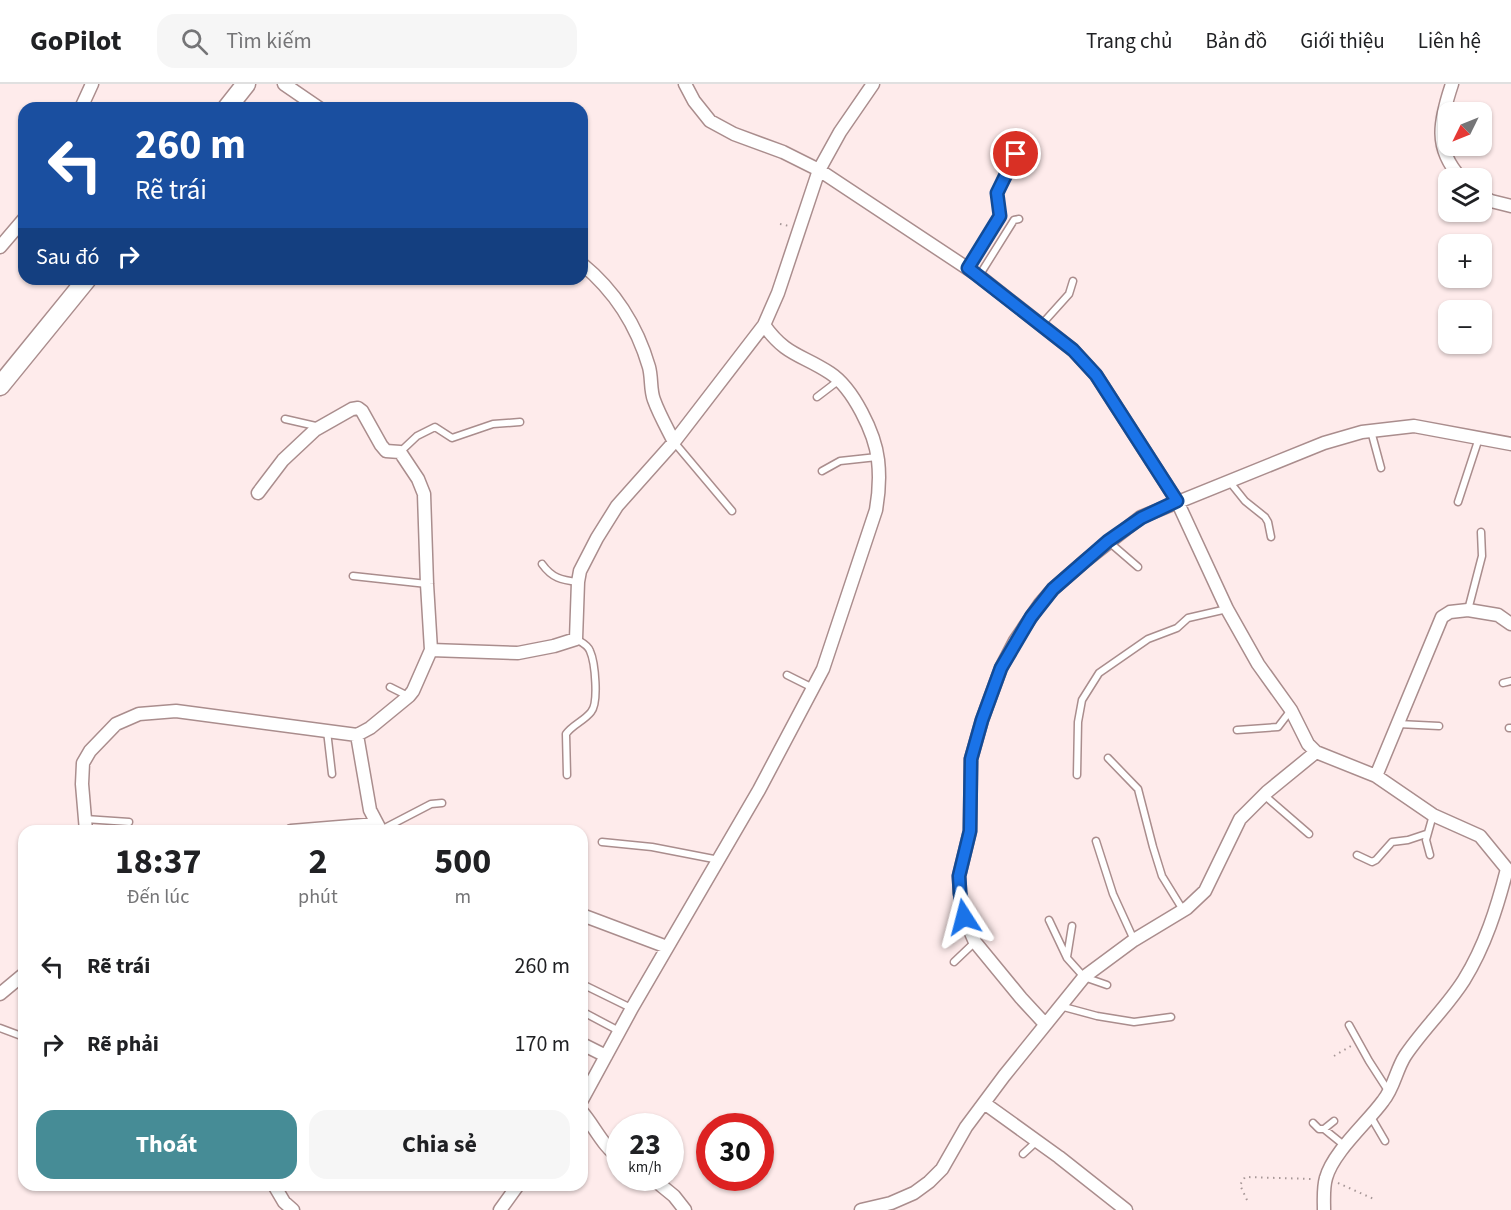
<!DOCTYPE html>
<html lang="vi">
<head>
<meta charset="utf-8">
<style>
	:root { --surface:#fff; --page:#f6f6f6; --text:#202124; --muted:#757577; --line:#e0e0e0; --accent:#468c96 }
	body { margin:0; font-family:"Source Sans 3",sans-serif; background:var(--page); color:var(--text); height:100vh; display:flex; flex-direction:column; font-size:22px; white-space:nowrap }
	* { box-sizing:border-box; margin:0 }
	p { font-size:20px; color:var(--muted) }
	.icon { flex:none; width:33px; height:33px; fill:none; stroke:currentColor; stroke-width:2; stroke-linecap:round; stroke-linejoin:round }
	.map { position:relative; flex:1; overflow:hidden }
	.side { position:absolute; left:18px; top:741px; width:570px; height:366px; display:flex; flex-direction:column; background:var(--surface); border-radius:18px; box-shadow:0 2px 4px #0004 }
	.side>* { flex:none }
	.guide { position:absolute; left:18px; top:18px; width:570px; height:183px; border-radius:18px; box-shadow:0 2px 4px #0004; background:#1a4fa0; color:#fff; overflow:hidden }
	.needle { width:39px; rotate:227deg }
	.tools { position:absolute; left:1438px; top:18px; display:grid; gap:12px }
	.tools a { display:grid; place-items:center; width:54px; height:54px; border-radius:12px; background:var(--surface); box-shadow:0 2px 4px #0004; font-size:30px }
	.speed { position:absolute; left:606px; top:1029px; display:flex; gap:12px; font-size:30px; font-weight:700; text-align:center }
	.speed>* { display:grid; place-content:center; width:78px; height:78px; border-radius:50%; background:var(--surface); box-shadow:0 2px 4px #0004; line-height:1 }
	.speed small { font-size:15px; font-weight:400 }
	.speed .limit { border:9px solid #d22; background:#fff; color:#111 }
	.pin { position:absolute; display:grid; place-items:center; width:51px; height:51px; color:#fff; margin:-26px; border:3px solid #fff; border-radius:50%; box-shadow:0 2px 6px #0007 }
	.me { position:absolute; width:66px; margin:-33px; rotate:351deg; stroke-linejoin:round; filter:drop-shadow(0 0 4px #0008) }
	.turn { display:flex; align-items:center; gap:21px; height:126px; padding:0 18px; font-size:27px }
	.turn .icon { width:78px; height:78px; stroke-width:2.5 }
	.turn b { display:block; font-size:42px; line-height:51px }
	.then { display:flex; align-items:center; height:57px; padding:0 18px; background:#0003; gap:12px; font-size:22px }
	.eta { display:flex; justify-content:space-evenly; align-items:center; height:102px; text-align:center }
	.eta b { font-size:36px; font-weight:700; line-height:42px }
	.cta { display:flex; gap:12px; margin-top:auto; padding:12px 18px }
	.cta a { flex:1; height:69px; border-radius:18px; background:var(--accent); color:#fff; font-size:24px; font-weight:700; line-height:69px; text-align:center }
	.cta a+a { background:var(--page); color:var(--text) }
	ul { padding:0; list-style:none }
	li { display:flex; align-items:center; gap:18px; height:78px; padding:0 18px }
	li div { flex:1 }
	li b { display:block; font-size:22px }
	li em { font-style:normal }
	header { display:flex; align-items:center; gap:36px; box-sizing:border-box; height:84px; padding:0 30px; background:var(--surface); border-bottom:2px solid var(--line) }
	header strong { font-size:28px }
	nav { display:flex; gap:33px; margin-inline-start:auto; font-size:21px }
	.search { width:420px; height:54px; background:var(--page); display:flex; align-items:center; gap:15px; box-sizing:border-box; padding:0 21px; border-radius:18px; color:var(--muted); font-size:22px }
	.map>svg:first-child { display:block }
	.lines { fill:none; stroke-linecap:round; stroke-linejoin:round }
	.lane-casing { stroke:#aa8d8d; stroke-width:9 }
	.street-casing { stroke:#aa8d8d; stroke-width:15 }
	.secondary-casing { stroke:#aa8d8d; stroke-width:21 }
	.path { stroke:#a79797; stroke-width:2; stroke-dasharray:1.5 4.5; stroke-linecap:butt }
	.lane { stroke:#fff; stroke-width:6 }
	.street { stroke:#fff; stroke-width:12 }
	.secondary { stroke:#fff; stroke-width:18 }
	.route-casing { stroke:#114b97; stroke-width:15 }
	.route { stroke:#1a73e8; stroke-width:10 }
</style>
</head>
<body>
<header>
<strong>GoPilot</strong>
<div class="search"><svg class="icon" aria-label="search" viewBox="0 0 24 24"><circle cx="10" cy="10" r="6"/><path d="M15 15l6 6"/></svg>Tìm kiếm</div>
<nav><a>Trang chủ</a><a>Bản đồ</a><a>Giới thiệu</a><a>Liên hệ</a></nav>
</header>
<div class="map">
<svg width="1511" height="1126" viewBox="0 0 1511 1126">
	<rect width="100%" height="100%" fill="#feebeb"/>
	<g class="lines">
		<g class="lane-casing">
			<path id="lane" d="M 968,185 L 1000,132 L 997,109 L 1025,53
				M 979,192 L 1014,136 L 1019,135
				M 1042,240 L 1069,210 L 1073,197
				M 817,313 L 838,297
				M 285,335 L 320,343
				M 1371,347 L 1381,384
				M 674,358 L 732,427
				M 400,368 L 417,352 L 435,343 L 452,354 L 493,340 L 520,338
				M 822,387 L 840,377 L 877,373
				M 1229,397 L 1245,417 L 1265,433 L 1268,438 L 1271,453
				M 1458,418 L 1479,354
				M 1109,458 L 1138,483
				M 542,480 C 552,494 561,496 578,498
				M 353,492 L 427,500
				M 1468,526 L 1482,472 L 1481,448
				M 787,591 L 813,604
				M 1503,599 L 1511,597
				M 390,603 L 408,612
				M 1398,640 L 1439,642
				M 1509,644 L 1511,644
				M 1237,646 L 1278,643 L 1291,626
				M 327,647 L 332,690
				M 1108,674 L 1138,705 L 1153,763 L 1162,792 L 1183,826
				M 567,691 L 566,650 C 572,641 584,637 591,628 C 599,619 595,578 590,567 C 588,561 581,558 576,555
				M 1077,691 L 1078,638 L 1082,616 L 1099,589 L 1148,555 L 1177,544 L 1188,534 L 1227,525
				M 1264,711 L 1309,750
				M 85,735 L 129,738
				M 381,746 L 431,720 L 442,719
				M 1096,757 L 1113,810 L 1134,856
				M 602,758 L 652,763 L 719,776
				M 1357,771 L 1372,778 L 1376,776 L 1392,758 L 1408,756 L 1426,750
				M 1430,771 L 1426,756 L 1433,731
				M 1049,836 L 1067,874 L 1084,893 L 1107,901
				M 1067,873 L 1072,842
				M 954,878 L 975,858
				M 582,900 L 631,924
				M 1060,922 L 1097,932 L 1134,938 L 1171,933
				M 585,929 L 619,947
				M 1349,941 L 1369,977 L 1389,1008
				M 0,944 L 24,953
				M 1371,1033 L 1385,1057
				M 1313,1039 L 1319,1045 L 1324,1045 L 1345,1062
				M 1324,1045 L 1334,1037
				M 1023,1070 L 1037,1057"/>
		</g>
		<g class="street-casing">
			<path id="street" d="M 284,0 L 319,24
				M 685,0 L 694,17 L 710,37 L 734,50 L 783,68 L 819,86 L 979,192 L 1073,266 L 1096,291 L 1177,417 L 1227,525 L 1258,580 L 1291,626 L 1308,660 L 1316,668
				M 1452,0 C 1440,36 1433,64 1461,94
				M 81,24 L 92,0
				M 1482,112 L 1491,117 L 1511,122
				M 0,163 L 24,135
				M 582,180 C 615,207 637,242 649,283 C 652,294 650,306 654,316 C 659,330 667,344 674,358
				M 431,566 L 518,569 L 554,562 L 576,555 L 578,498 L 580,487 L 597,454 L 617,422 L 674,358 L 764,241 L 778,209 L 819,86 L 840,48 L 873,0
				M 357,651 L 370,726 L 381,747
				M 1376,692 L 1442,533 L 1450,528 L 1468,526 L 1498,531 L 1511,540
				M 86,747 L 82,700 L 83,679 L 90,667 L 116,640 L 139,630 L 176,627 L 357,651 L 370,644 L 409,612 L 413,607 L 431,566 L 427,500 L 424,410 L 418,395 L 400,368 L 386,367 L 381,361 L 362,327 L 358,324 L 352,325 L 315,346 L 283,376 L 258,409
				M 291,747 L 376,740
				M 582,831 L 667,863
				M 0,910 L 24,890
				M 1045,940 L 1021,914 L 975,858 L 964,833 L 960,809 L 959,792 L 970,747 L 971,675 L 982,636 L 1001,584 L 1015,557 L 1040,520 L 1053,505 L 1085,477 L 1141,433 L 1324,359 L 1362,348 L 1414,342 L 1511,360
				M 582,960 L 606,972
				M 582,1016 L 632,924 L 759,706 L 823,585 L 876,426 C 879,409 880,393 878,376 C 875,349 853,304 830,289 C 801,270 786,272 764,241
				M 984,1019 L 1059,1073 L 1126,1126
				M 582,1028 C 595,1043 603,1063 620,1074
				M 652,1094 L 674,1112 L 685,1126
				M 274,1101 L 284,1118 L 293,1126
				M 500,1126 L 518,1101
				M 861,1126 L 891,1119 L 914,1109 L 929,1098 L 942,1085 L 966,1043 L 1004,992 L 1084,893 L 1134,856 L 1187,824 L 1205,807 L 1240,735 L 1267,708 L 1316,668 L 1376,692 L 1433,731 L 1480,752 L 1507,785 C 1497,824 1485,862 1464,896 C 1447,923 1423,945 1405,972 C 1396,986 1394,1004 1383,1017 C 1367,1039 1333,1068 1326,1094 C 1323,1104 1324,1116 1324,1126"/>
		</g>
		<g class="secondary-casing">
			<path id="secondary" d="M 227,24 L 246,0
				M 0,302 L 87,195"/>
		</g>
		<path class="path" d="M 780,140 L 789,142
			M 1334,972 L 1351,962
			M 1338,1099 L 1376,1116
			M 1247,1116 L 1240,1101 L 1245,1093 L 1312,1095"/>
		<use href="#lane" class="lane"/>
		<use href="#street" class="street"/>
		<use href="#secondary" class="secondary"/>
	</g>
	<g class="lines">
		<g class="route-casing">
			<path id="route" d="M 964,833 L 960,809 L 959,792 L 970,747 L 971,675 L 982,636 L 1001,584 L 1031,533 L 1053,505 L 1108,457 L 1141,434 L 1177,417 L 1096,291 L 1073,266 L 968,184 L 1000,132 L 997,109 L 1016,70"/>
		</g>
		<use href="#route" class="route"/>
	</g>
</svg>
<div class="tools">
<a><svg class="needle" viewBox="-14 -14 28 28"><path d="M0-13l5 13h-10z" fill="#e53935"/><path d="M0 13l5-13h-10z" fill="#757577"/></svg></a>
<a><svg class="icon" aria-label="layers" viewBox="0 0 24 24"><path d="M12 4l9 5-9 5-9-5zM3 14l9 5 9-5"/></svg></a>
<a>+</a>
<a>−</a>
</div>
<div class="speed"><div>23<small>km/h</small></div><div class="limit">30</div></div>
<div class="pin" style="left:1016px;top:70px;background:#d93025"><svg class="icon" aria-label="arrive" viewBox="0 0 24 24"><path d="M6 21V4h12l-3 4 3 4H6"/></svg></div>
<svg class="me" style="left:964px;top:833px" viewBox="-20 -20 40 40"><path d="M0-17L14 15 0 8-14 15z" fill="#1a73e8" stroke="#fff" stroke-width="4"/></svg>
<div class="guide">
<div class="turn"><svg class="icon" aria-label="left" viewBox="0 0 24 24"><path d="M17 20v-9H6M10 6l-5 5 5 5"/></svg><div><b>260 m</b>Rẽ trái</div></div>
<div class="then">Sau đó<svg class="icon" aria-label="right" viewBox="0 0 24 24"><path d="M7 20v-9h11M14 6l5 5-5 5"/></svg></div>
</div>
<section class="side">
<div class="eta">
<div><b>18:37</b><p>Đến lúc</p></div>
<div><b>2</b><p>phút</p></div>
<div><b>500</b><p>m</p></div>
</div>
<ul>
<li><svg class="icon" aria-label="left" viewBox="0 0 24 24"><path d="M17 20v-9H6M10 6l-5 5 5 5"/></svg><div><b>Rẽ trái</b></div><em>260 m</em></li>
<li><svg class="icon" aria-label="right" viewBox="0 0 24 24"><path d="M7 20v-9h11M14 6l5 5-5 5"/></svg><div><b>Rẽ phải</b></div><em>170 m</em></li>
</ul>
<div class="cta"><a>Thoát</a><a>Chia sẻ</a></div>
</section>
</div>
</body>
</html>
